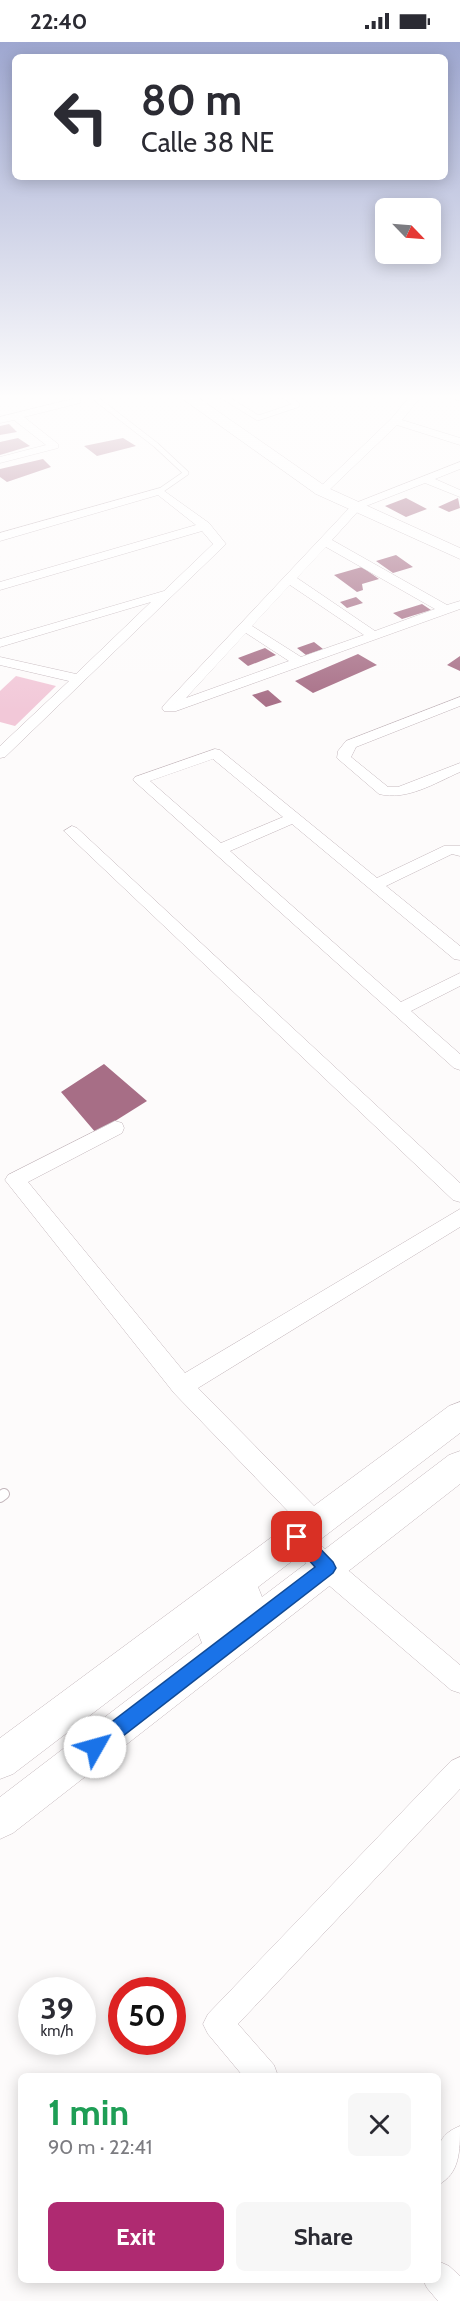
<!DOCTYPE html>
<html lang="en">
<head>
<meta charset="utf-8">
<style>
	:root { --surface:#fff; --page:#f7f7f7; --text:#2b2b33; --muted:#7c7c81; --accent:#af2a71 }
	body { margin:0; font-family:Cabin,sans-serif; background:var(--page); color:var(--text); height:100vh; display:flex; flex-direction:column; font-size:22px; white-space:nowrap }
	* { box-sizing:border-box; margin:0 }
	p { font-size:20px; color:var(--muted) }
	.icon { flex:none; width:33px; height:33px; fill:none; stroke:currentColor; stroke-width:2; stroke-linecap:round; stroke-linejoin:round }
	.map { position:relative; flex:1; overflow:hidden }
	.side { position:absolute; left:18px; top:2031px; width:423px; height:210px; display:flex; flex-direction:column; background:var(--surface); border-radius:9px; box-shadow:0 3px 15px #0003 }
	.side>* { flex:none }
	.top-card { position:absolute; left:12px; top:12px; width:436px; height:126px; border-radius:9px; box-shadow:0 3px 15px #0003; background:#fff; color:var(--text); overflow:hidden }
	.needle { width:39px; rotate:115deg }
	.controls { position:absolute; left:375px; top:156px; display:grid; gap:12px }
	.controls a { display:grid; place-items:center; width:66px; height:66px; border-radius:9px; background:var(--surface); box-shadow:0 3px 15px #0003; font-size:30px }
	.speed { position:absolute; left:18px; top:1935px; display:flex; gap:12px; font-size:30px; font-weight:700; text-align:center }
	.speed>* { display:grid; place-content:center; width:78px; height:78px; border-radius:50%; background:var(--surface); box-shadow:0 3px 15px #0003; line-height:1 }
	.speed small { font-size:15px; font-weight:400 }
	.speed .limit { border:9px solid #d22; background:#fff; color:#111 }
	.pin { position:absolute; display:grid; place-items:center; width:51px; height:51px; color:#fff; margin:-26px; border-radius:12px; box-shadow:0 3px 9px #0006 }
	.me { position:absolute; width:66px; margin:-33px; rotate:52deg; stroke-linejoin:round; filter:drop-shadow(0 0 4px #0008) }
	.turn { display:flex; align-items:center; gap:21px; height:126px; padding:0 30px; font-size:27px }
	.turn .icon { width:78px; height:78px; stroke-width:2.5 }
	.turn b { display:block; font-size:42px; line-height:51px }
	.round { display:grid; place-items:center; flex:none; width:63px; height:63px; border-radius:9px; background:var(--page) }
	.headline { display:flex; align-items:center; justify-content:space-between; height:102px; padding:0 30px }
	h1 { font-size:36px; font-weight:700; line-height:45px; color:#1e9e55 }
	.cta { display:flex; gap:12px; margin-top:auto; padding:12px 30px }
	.cta a { flex:1; height:69px; border-radius:9px; background:var(--accent); color:#fff; font-size:24px; font-weight:700; line-height:69px; text-align:center }
	.cta a+a { background:var(--page); color:var(--text) }
	.status { display:flex; justify-content:space-between; align-items:center; height:42px; padding:0 30px; background:var(--surface); direction:ltr }
	.status svg { height:16px; fill:currentColor }
	.map>svg:first-child { display:block }
	.green { fill:#f2c8d8 }
	.building { fill:#a76e86 }
	.lines { fill:none; stroke-linecap:round; stroke-linejoin:round }
	.lane-far1-casing { stroke:#c3b6bb; stroke-width:6 }
	.lane-casing { stroke:#c3b6bb; stroke-width:12 }
	.street-casing { stroke:#c3b6bb; stroke-width:1 }
	.secondary-casing { stroke:#c3b6bb; stroke-width:1 }
	.lane-far1 { stroke:#fff; stroke-width:5 }
	.lane { stroke:#fff; stroke-width:10 }
	.street { fill:#fff; fill-rule:evenodd }
	.secondary { fill:#fff; fill-rule:evenodd }
	.route { fill:#1a73e8; stroke:#114b97; stroke-width:1.5 }
</style>
</head>
<body>
<div class="status"><b>22:40</b><svg viewBox="0 0 49 12"><path d="M0 12V9h3v3zM5 12V6h3v6zM10 12V3h3v9zM15 12V0h3v12zM26 1h20v11H26zM47 4h2v5h-2z"/></svg></div>
<div class="map">
<svg width="460" height="2259" viewBox="0 0 460 2259">
	<rect width="100%" height="100%" fill="#fdfbfb"/>
	<path class="green" d="M 16,634 L 56,644 L 15,684 L 0,680 L 0,649 Z"/>
	<path class="building" d="M 9,382 L 17,390 L 0,393 L 0,384 Z
		M 18,396 L 30,404 L 0,413 L 0,400 Z
		M 123,396 L 136,404 L 97,414 L 84,404 Z
		M 43,417 L 51,425 L 7,440 L 0,435 L 0,427 Z
		M 406,456 L 427,467 L 406,475 L 385,464 Z
		M 458,456 L 460,466 L 449,470 L 438,465 Z
		M 396,513 L 413,525 L 393,531 L 376,519 Z
		M 362,525 L 379,537 L 362,542 L 363,548 L 357,550 L 334,533 Z
		M 356,555 L 363,561 L 347,566 L 340,560 Z
		M 422,562 L 431,568 L 402,577 L 393,571 Z
		M 314,600 L 323,607 L 306,613 L 297,606 Z
		M 265,606 L 276,613 L 248,624 L 238,616 Z
		M 358,612 L 377,623 L 313,651 L 295,639 Z
		M 460,614 L 460,629 L 447,623 Z
		M 268,648 L 282,660 L 266,665 L 252,653 Z
		M 104,1022 L 147,1059 L 96,1091 L 61,1050 Z"/>
	<g class="lines">
		<g class="lane-far1-casing">
			<path id="lane-far1" d="M 90,352 L 156,403 L 186,431 L 160,449
				M 219,352 L 258,376 L 297,363 L 282,352"/>
		</g>
		<g class="lane-casing">
			<path id="lane" d="M 0,1455 L 4,1452"/>
		</g>
		<g class="street-casing">
			<path id="street" d="M 412,352 L 423,352 L 402,378 L 460,396 L 460,403 L 397,383 L 326,451 L 318,451 L 318,447 L 391,377 Z
				M 445,352 L 460,352 L 460,359 L 446,354 Z
				M 76,356 L 80,357 L 80,361 L 24,375 L 58,402 L 58,406 L 0,421 L 0,415 L 46,403 L 14,378 L 0,381 L 0,375 Z
				M 460,420 L 460,427 L 435,437 L 460,448 L 460,455 L 425,441 L 361,466 L 332,498 L 447,563 L 460,559 L 460,567 L 176,669 L 164,669 L 162,666 L 164,663 L 353,462 ZM 326,505 L 435,567 L 375,589 L 297,536 ZM 290,543 L 364,593 L 301,615 L 252,584 ZM 246,591 L 289,619 L 186,656 Z
				M 160,446 L 209,481 L 226,502 L 5,715 L 0,716 L 0,704 L 69,639 L 0,623 L 0,615 L 76,632 L 151,560 L 0,605 L 0,597 L 164,549 L 213,502 L 202,489 L 0,548 L 0,540 L 196,483 L 158,453 L 0,499 L 0,491 Z
				M 460,655 L 460,664 L 356,705 L 351,715 L 388,745 L 398,745 L 460,721 L 460,730 C 435,741 407,759 379,752 L 337,716 L 338,709 L 346,699 Z
				M 215,707 L 220,708 L 377,836 L 444,804 L 460,804 L 460,814 L 452,812 L 386,844 L 460,904 L 460,918 L 454,917 L 292,782 L 230,809 L 401,960 L 460,931 L 460,944 L 411,969 L 460,1012 L 460,1028 L 454,1026 L 133,738 L 135,735 ZM 213,717 L 283,775 L 221,801 L 150,739 Z
				M 72,784 L 77,786 L 460,1141 L 460,1160 L 453,1158 L 67,792 L 64,789 Z
				M 115,1079 L 122,1081 L 124,1086 L 122,1091 L 28,1140 L 185,1331 L 460,1167 L 460,1185 L 198,1346 L 323,1473 L 327,1481 L 323,1489 L 315,1492 L 307,1489 L 174,1351 L 5,1138 L 8,1133 Z
				M 297,1484 L 305,1487 L 336,1518 L 460,1623 L 460,1651 L 451,1648 L 318,1534 L 289,1503 L 285,1495 L 289,1487 Z
				M 460,1715 L 460,1747 L 238,1982 L 274,2023 L 278,2034 L 243,2034 L 208,1992 L 203,1982 L 208,1972 L 451,1719 Z
				M 460,2084 C 460,2110 460,2131 438,2143 C 438,2116 431,2095 460,2084 Z
				M 438,2219 L 449,2224 L 460,2234 L 460,2259 L 438,2259 L 427,2246 L 423,2238 L 438,2238 Z"/>
		</g>
		<g class="secondary-casing">
			<path id="secondary" d="M 176,352 L 193,352 L 328,446 L 460,506 L 460,517 L 316,452 Z
				M 460,1360 L 460,1391 L 258,1545 L 262,1555 L 449,1413 L 460,1409 L 460,1442 L 13,1791 L 0,1797 L 0,1755 L 202,1601 L 198,1591 L 13,1732 L 0,1737 L 0,1696 L 449,1364 Z"/>
		</g>
		<use href="#lane-far1" class="lane-far1"/>
		<use href="#lane" class="lane"/>
		<use href="#street" class="street"/>
		<use href="#secondary" class="secondary"/>
	</g>
	<linearGradient id="sky" x2="0" y2="1"><stop stop-color="#9ea7d0"/><stop offset="0.53" stop-color="#fefdfd"/><stop offset="1" stop-color="#fefdfd" stop-opacity="0"/></linearGradient>
	<rect width="460" height="669" fill="url(#sky)"/>
	<path class="route" d="M 297,1487 L 303,1489 L 333,1520 L 336,1526 L 333,1531 L 101,1711 L 95,1714 L 88,1711 L 86,1705 L 88,1698 L 315,1525 L 288,1495 L 291,1489 Z"/>
</svg>
<div class="controls">
<a><svg class="needle" viewBox="-14 -14 28 28"><path d="M0-13l5 13h-10z" fill="#e53935"/><path d="M0 13l5-13h-10z" fill="#7c7c81"/></svg></a>
</div>
<div class="speed"><div>39<small>km/h</small></div><div class="limit">50</div></div>
<div class="pin" style="left:297px;top:1495px;background:#d93025"><svg class="icon" aria-label="arrive" viewBox="0 0 24 24"><path d="M6 21V4h12l-3 4 3 4H6"/></svg></div>
<svg class="me" style="left:95px;top:1705px" viewBox="-20 -20 40 40"><circle r="19" fill="#fff"/><path d="M0-13L10 11 0 6-10 11z" fill="#1a73e8"/></svg>
<div class="top-card">
<div class="turn"><svg class="icon" aria-label="left" viewBox="0 0 24 24"><path d="M17 20v-9H6M10 6l-5 5 5 5"/></svg><div><b>80 m</b>Calle 38 NE</div></div>
</div>
<section class="side">
<div class="headline"><div><h1>1 min</h1><p>90 m · 22:41</p></div><a class="round"><svg class="icon" aria-label="close" viewBox="0 0 24 24"><path d="M6 6l12 12M18 6L6 18"/></svg></a></div>
<div class="cta"><a>Exit</a><a>Share</a></div>
</section>
</div>
</body>
</html>
